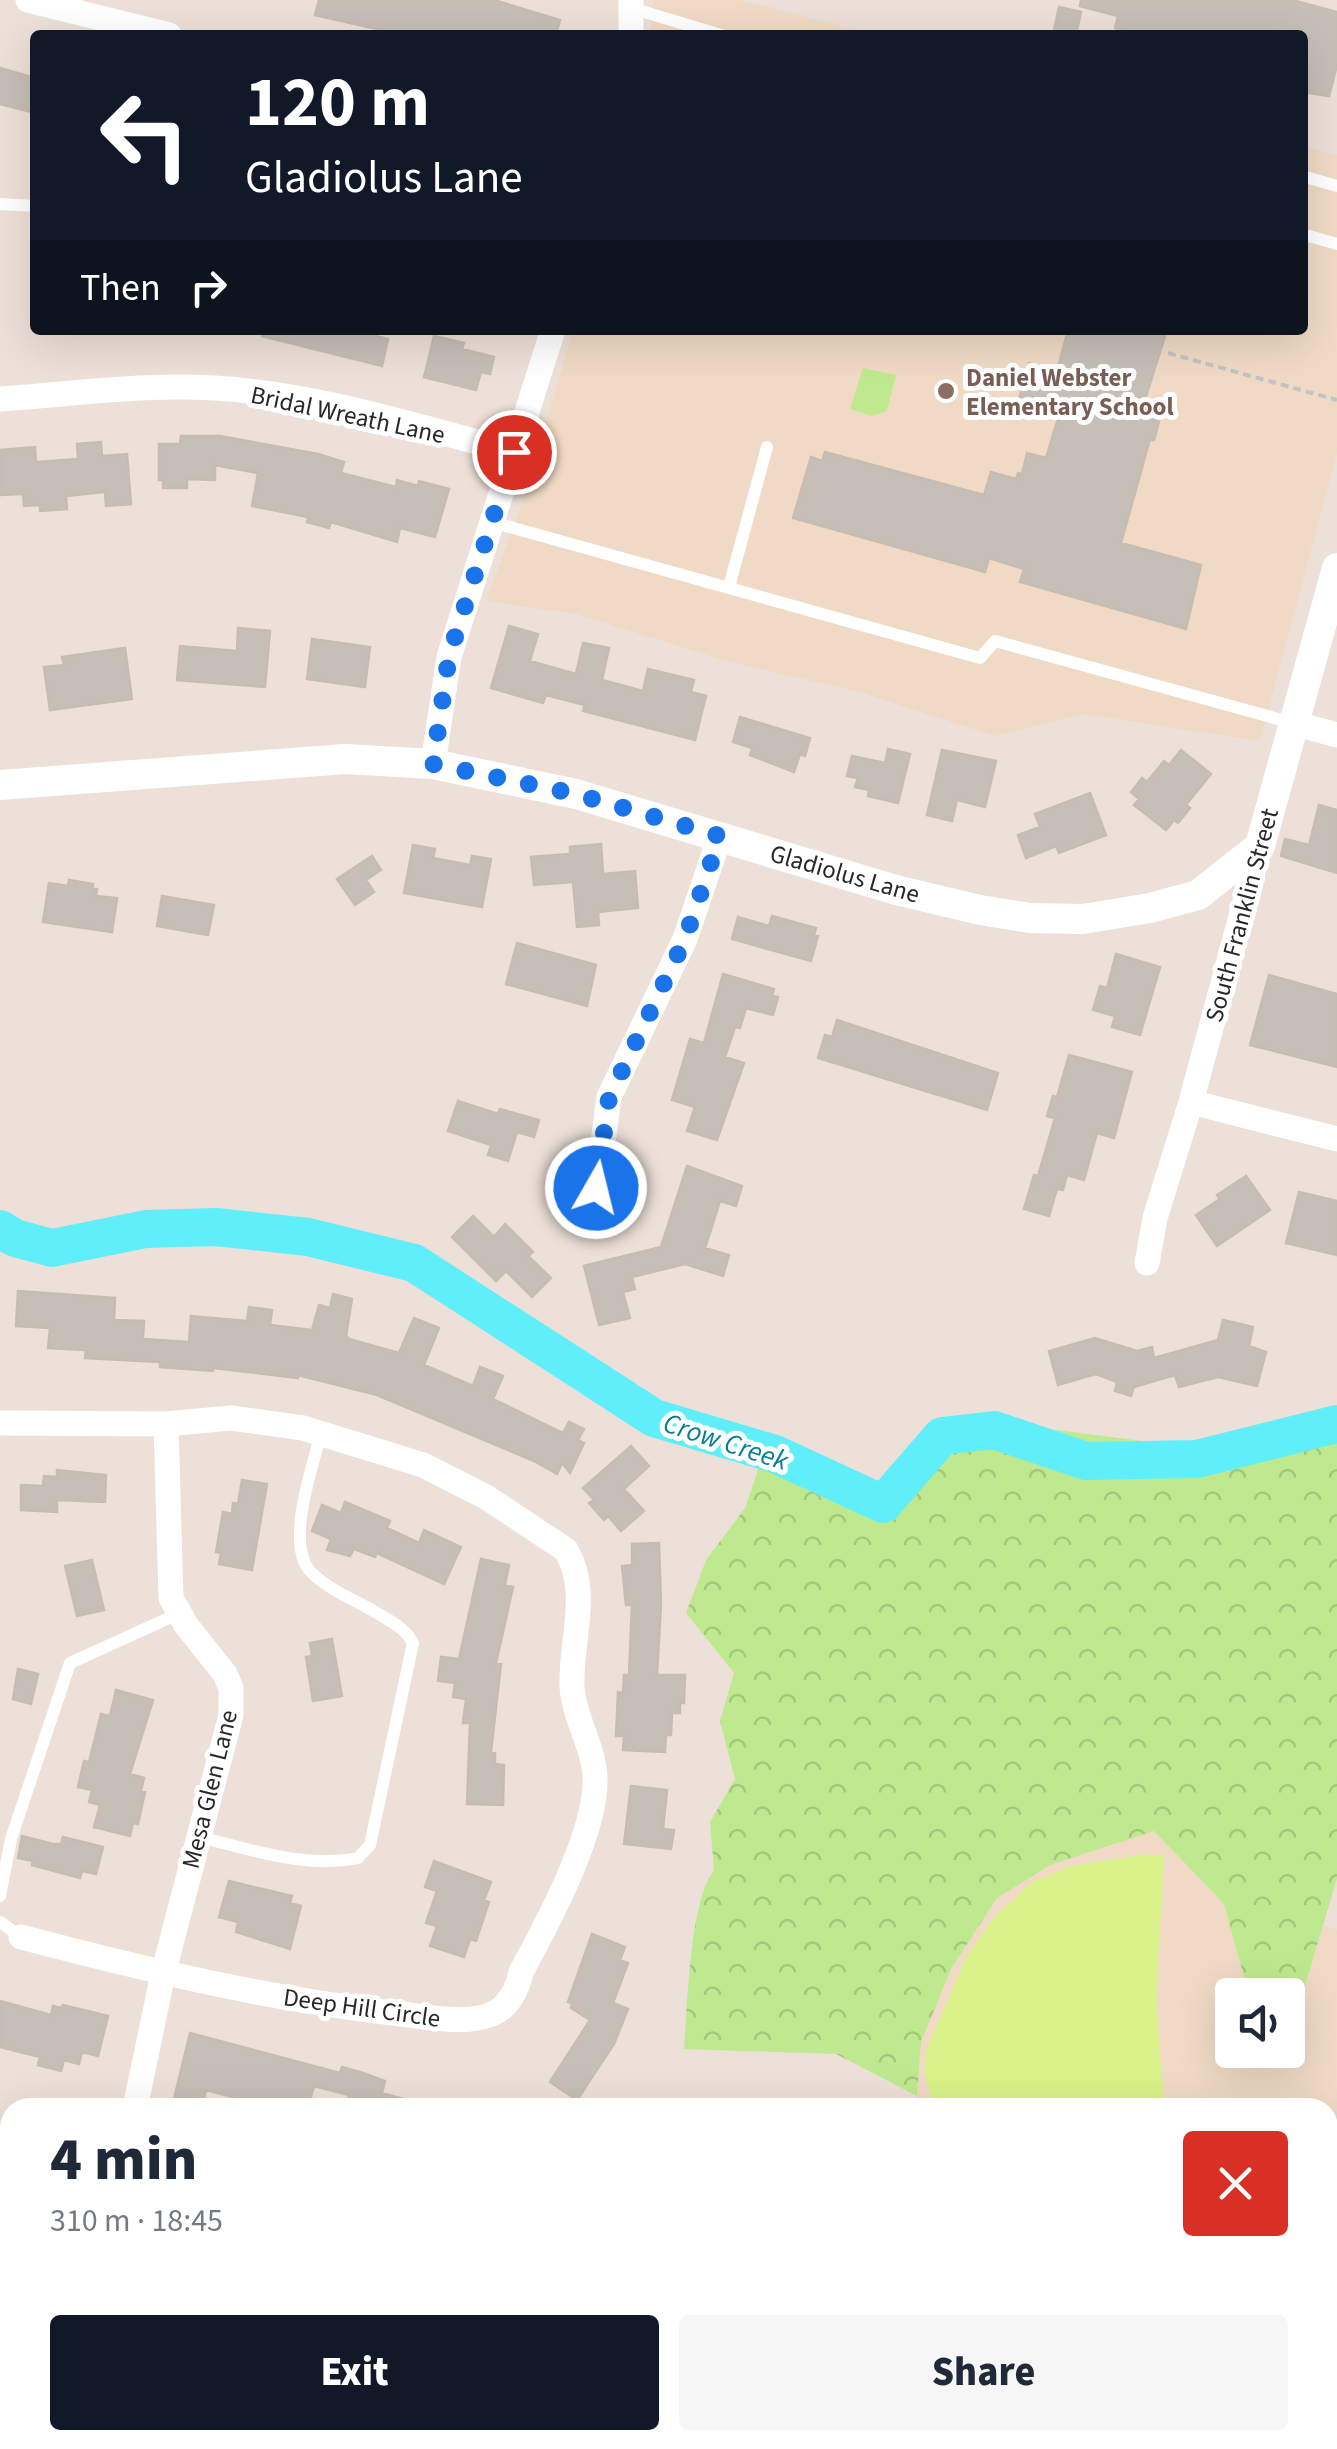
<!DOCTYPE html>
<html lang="en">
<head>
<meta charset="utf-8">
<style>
	:root { --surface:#fff; --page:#f6f6f7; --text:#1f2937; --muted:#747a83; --accent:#111827 }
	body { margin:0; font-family:"Source Sans 3",sans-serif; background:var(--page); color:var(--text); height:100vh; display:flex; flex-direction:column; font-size:38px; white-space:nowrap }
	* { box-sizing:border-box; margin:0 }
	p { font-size:32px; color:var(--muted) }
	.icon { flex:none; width:55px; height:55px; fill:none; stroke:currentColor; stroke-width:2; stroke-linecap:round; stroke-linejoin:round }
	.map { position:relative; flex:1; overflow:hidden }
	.side { position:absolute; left:0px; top:2098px; width:1338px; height:352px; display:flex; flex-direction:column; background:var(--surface); border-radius:30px 30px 0 0; box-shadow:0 10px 40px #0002 }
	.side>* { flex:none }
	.hud { position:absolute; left:30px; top:30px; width:1278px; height:305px; border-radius:10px; box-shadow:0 10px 40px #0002; background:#111827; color:#fff; overflow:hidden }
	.controls { position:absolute; left:1215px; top:1978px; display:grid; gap:20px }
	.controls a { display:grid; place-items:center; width:90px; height:90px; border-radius:10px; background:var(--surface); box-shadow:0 10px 40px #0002; font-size:50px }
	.pin { position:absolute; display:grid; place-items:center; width:85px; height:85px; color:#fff; margin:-42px; border:5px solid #fff; border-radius:50%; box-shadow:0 2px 10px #0007 }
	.me { position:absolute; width:110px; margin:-55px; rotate:8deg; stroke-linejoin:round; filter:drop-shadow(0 0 8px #0008) }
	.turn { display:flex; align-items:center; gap:35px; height:210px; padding:0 50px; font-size:45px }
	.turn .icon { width:130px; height:130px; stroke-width:2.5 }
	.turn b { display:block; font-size:70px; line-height:85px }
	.then { display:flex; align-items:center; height:95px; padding:0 50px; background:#0003; gap:20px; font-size:38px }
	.round { display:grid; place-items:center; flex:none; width:105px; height:105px; border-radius:10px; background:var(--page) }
	.head { display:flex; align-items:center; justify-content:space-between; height:170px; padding:0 50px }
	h1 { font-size:60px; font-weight:800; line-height:75px }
	.action { display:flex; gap:20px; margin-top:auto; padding:20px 50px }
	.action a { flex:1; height:115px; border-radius:10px; background:var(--accent); color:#fff; font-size:40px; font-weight:800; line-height:115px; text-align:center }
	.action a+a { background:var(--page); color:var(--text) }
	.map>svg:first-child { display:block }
	.education { fill:#f0dac5 }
	.green { fill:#bfe98f }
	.forest { fill:url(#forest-crowns) }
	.pitch { fill:#d9f289 }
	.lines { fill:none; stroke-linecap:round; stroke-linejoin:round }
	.river { stroke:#60effa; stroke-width:38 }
	.building { fill:#c6bfb7; stroke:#c8bcb2; stroke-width:2.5 }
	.path { stroke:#c3c3c3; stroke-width:4; stroke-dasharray:8 5; stroke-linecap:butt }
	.service { stroke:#fff; stroke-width:12 }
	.minor { stroke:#fff; stroke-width:25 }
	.tertiary { stroke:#fff; stroke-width:30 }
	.primary { stroke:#feb24c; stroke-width:38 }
	.route { stroke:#1a73e8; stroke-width:18; stroke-dasharray:0 32.4 }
	.education-dot { fill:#8d6e63; stroke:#fff; stroke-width:4 }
	.labels { text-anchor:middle; stroke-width:10; stroke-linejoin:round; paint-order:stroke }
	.education-label { font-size:25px; font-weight:bold; fill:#785e54; stroke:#fff; text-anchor:start }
	.street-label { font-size:25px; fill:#282828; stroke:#fff }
	.water-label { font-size:28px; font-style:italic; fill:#027f95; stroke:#fff }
</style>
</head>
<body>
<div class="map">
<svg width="1337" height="2449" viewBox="0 0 1337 2449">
	<defs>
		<pattern id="forest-crowns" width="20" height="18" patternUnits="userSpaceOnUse" patternTransform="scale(2.5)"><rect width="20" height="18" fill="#bfe98f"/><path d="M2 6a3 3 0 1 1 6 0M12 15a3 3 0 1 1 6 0" fill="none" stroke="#a4c87b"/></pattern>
	</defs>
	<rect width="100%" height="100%" fill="#ede0d8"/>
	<path class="education" d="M 653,0 L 740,0 L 875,35 L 650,35 Z
		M 1303,146 L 1337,155 L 1337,453 L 1260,741 L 1083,714 L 995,736 L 863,693 L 723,660 L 576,614 L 486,601 L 523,501 L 573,330 L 1302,330 Z
		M 1154,1831 L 1224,1904 L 1248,1990 L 1263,1995 L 1232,1995 L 1232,2050 L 1288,2050 L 1288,2003 L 1299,2005 L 1323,1926 L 1337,1929 L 1337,2215 L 1328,2213 L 1328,2108 L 924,2108 L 917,2096 L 921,2042 L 951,1969 L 997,1898 L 1050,1865 Z"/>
	<path class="green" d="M 863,368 L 896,375 L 887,411 L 872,416 L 850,409 Z"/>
	<path class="forest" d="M 948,1416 L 1212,1450 L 1337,1417 L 1337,1878 L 1299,2006 L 1288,2003 L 1288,1995 L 1263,1995 L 1248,1991 L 1224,1904 L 1154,1831 L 1050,1865 L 997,1898 L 951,1969 L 921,2042 L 917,2096 L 836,2054 L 684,2049 C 688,2006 689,1903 714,1870 L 710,1822 L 735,1779 L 720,1721 L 734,1673 L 686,1613 L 706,1560 L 745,1508 L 761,1461 L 884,1497 Z"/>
	<path class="pitch" d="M 1141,1855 L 1164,1855 L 1156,2001 L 1164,2107 L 934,2107 L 924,2072 L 927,2048 L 966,1958 L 992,1920 L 1031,1883 L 1071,1866 Z"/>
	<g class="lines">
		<path class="river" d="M 0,1229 L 15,1238 L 52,1248 L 146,1229 L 216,1227 L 308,1237 L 414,1263 L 654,1418 L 775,1454 L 883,1504 L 942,1436 L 994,1430 L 1086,1461 L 1197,1459 L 1337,1424"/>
	</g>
	<path class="building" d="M 319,0 L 494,0 L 560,20 L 556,35 L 403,35 L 315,15 Z
		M 1081,0 L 1292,0 L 1337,12 L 1337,65 L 1329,96 L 1302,92 L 1302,64 L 1310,35 L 1141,35 L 1115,28 L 1118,16 L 1080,6 Z
		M 1059,7 L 1081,12 L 1076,35 L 1053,35 Z
		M 0,68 L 35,78 L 35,113 L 0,104 Z
		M 263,330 L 372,330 L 371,335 L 388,339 L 382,366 L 262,336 Z
		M 1068,330 L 1167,330 L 1142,409 L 1161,414 L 1154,440 L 1150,439 L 1121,543 L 1201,565 L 1186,629 L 1020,582 L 1024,569 L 989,558 L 985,572 L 793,518 L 811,457 L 822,461 L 825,452 L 984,495 L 991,472 L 1016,479 L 1018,473 L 1022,474 L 1027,453 L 1046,458 L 1059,415 L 1018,403 L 1029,363 L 1057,371 Z
		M 434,336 L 464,343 L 462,349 L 494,357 L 490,374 L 481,372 L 476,390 L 424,377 Z
		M 181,436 L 220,436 L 318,454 L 344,462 L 341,473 L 396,487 L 397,480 L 418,486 L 419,481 L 449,489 L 435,537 L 400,528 L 397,542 L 331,522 L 329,528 L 307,522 L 308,517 L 252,506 L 258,473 L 215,465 L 215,480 L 187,479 L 187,488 L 163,488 L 163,480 L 159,480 L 159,444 L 180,444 Z
		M 101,442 L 102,456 L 127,454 L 131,504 L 106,506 L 105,492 L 66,496 L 67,509 L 40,511 L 40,505 L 24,506 L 23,494 L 0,495 L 0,450 L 35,447 L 36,462 L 78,459 L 77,444 Z
		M 509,626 L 538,634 L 530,661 L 576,674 L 583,643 L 609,648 L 602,680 L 643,691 L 648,669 L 694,680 L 691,692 L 706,696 L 695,740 L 583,711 L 585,705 L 546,695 L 543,703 L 491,688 Z
		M 238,628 L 270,631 L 265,687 L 177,680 L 180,646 L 237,651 Z
		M 312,639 L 370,647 L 365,687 L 307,679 Z
		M 125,648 L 132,699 L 50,710 L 44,667 L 64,665 L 62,657 Z
		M 740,717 L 810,738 L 805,756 L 800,754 L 794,772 L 750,755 L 752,748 L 733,742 Z
		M 888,749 L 910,754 L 898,803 L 868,796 L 869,790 L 855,787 L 858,778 L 847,776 L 852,756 L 885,763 Z
		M 942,750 L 996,761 L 985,807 L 957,800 L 952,821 L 927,815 Z
		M 1181,750 L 1211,774 L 1186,805 L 1190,808 L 1178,823 L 1174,820 L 1166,830 L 1134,805 L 1139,799 L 1131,792 L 1142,778 L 1147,782 L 1164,761 L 1169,765 Z
		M 1090,793 L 1106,835 L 1059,853 L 1056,846 L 1026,858 L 1018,835 L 1040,827 L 1035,814 Z
		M 1319,805 L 1337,810 L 1337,873 L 1281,856 L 1285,839 L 1309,845 Z
		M 601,844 L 603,874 L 635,871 L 638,908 L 598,912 L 599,925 L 577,927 L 573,882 L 534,885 L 531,857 L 570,854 L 570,847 Z
		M 413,845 L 435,849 L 433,858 L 470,865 L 472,856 L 491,859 L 482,907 L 404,893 Z
		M 372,856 L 381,870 L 366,880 L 374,892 L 355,905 L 337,879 Z
		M 69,880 L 93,884 L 92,889 L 97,889 L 96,896 L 117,898 L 112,932 L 43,922 L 49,883 L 68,886 Z
		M 162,896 L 214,905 L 208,935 L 157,926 Z
		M 772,916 L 816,928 L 814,935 L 818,936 L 811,961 L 732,939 L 738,917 L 769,926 Z
		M 517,943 L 596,965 L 587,1006 L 506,984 Z
		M 1116,954 L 1160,967 L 1140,1035 L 1112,1027 L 1115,1016 L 1093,1010 L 1100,986 L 1107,988 Z
		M 723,974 L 774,989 L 772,996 L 778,997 L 773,1015 L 746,1008 L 740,1028 L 735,1027 L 725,1057 L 744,1063 L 717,1140 L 687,1131 L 695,1107 L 672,1100 L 690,1039 L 704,1043 Z
		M 1269,975 L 1337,994 L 1337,1067 L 1250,1045 Z
		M 837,1020 L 998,1073 L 987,1110 L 818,1058 L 825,1035 L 832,1037 Z
		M 1069,1055 L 1132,1072 L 1114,1138 L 1097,1133 L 1084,1180 L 1067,1175 L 1063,1190 L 1057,1189 L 1049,1216 L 1024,1209 L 1034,1175 L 1038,1176 L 1055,1118 L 1047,1116 L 1053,1096 L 1057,1097 Z
		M 458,1101 L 498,1114 L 500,1109 L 539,1120 L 534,1137 L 517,1132 L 508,1161 L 488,1155 L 491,1145 L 448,1131 Z
		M 687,1166 L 742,1186 L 736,1206 L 720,1201 L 705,1248 L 729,1255 L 723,1276 L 685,1264 L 632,1277 L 635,1289 L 623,1292 L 630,1318 L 599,1325 L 584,1266 L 661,1247 Z
		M 1246,1176 L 1270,1210 L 1217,1246 L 1196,1215 L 1220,1199 L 1217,1195 Z
		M 1299,1192 L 1337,1201 L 1337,1255 L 1286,1243 Z
		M 473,1216 L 494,1237 L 505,1224 L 533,1252 L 528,1256 L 551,1278 L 532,1297 L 506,1271 L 496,1281 L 452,1237 Z
		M 18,1291 L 115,1298 L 114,1320 L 144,1321 L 143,1339 L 189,1342 L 191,1316 L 247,1321 L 249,1307 L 272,1310 L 270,1325 L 312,1330 L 319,1305 L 330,1308 L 333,1294 L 352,1299 L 346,1336 L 349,1339 L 399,1353 L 414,1318 L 439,1328 L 424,1365 L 473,1386 L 480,1367 L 503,1376 L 493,1399 L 563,1433 L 569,1422 L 584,1429 L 578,1440 L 584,1443 L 570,1473 L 562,1463 L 557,1474 L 534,1461 L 377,1395 L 298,1375 L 298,1378 L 213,1368 L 213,1371 L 160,1367 L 160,1362 L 85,1358 L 86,1350 L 48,1348 L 50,1328 L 16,1326 Z
		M 1223,1320 L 1253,1327 L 1249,1346 L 1266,1352 L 1257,1386 L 1218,1377 L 1179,1387 L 1175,1375 L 1134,1387 L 1131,1396 L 1115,1391 L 1117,1382 L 1096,1374 L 1058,1385 L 1049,1351 L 1095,1338 L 1137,1351 L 1152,1347 L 1154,1358 L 1218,1340 Z
		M 631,1446 L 649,1466 L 624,1489 L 644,1511 L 621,1531 L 608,1516 L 604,1520 L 589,1503 L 594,1500 L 583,1488 Z
		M 57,1470 L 106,1475 L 105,1502 L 57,1500 L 57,1512 L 21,1510 L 21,1485 L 43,1486 L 44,1476 L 57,1477 Z
		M 242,1480 L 267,1484 L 252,1570 L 219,1564 L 221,1553 L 216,1552 L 223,1512 L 232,1514 L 233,1503 L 238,1504 Z
		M 345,1502 L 390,1521 L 387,1528 L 419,1543 L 424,1530 L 461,1547 L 444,1584 L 377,1553 L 375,1557 L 354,1549 L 350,1556 L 327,1550 L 331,1539 L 312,1531 L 322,1505 L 341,1513 Z
		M 659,1543 L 661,1604 L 657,1675 L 685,1675 L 684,1703 L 680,1703 L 680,1713 L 672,1713 L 671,1735 L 666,1735 L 665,1752 L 623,1750 L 624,1736 L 616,1736 L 618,1692 L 623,1693 L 624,1675 L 629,1675 L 632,1605 L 626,1605 L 622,1566 L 632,1565 L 632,1544 Z
		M 481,1559 L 509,1565 L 505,1585 L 513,1587 L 496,1663 L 501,1664 L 491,1752 L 495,1753 L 495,1764 L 504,1765 L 503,1805 L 467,1804 L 470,1723 L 463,1723 L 466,1699 L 453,1697 L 455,1683 L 438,1681 L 441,1657 L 459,1659 Z
		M 92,1560 L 104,1610 L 77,1616 L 65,1566 Z
		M 332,1639 L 342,1696 L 313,1701 L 306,1657 L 312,1656 L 310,1643 Z
		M 18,1669 L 38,1674 L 31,1704 L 13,1699 Z
		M 116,1690 L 153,1700 L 130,1774 L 144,1778 L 141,1791 L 145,1792 L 138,1824 L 133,1823 L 130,1836 L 94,1827 L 100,1805 L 89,1802 L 92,1790 L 78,1787 L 84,1761 L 89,1762 L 101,1714 L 110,1716 Z
		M 631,1786 L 667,1790 L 663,1829 L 674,1830 L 671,1849 L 624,1844 Z
		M 22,1836 L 53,1844 L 61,1844 L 63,1837 L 103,1847 L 96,1874 L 82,1871 L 80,1878 L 32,1865 L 33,1861 L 18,1858 Z
		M 434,1861 L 491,1882 L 484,1900 L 489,1902 L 476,1941 L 470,1939 L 464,1957 L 430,1946 L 437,1926 L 426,1923 L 437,1891 L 425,1887 Z
		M 229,1881 L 292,1896 L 290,1903 L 301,1906 L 290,1949 L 236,1932 L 238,1922 L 219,1917 Z
		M 592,1934 L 625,1947 L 620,1960 L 628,1963 L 613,2003 L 628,2009 L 614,2044 L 577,2100 L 550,2082 L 590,2020 L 571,2008 L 572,2004 L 568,2002 Z
		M 0,2001 L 51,2015 L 53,2006 L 62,2008 L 63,2005 L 108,2016 L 98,2056 L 82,2052 L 79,2064 L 64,2060 L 61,2071 L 38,2065 L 40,2057 L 0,2047 Z
		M 190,2033 L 340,2073 L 342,2067 L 363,2073 L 385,2081 L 382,2093 L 414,2102 L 413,2108 L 346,2108 L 349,2095 L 314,2086 L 308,2108 L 274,2108 L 206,2090 L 202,2108 L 173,2103 Z"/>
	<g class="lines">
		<path class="path" d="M 1168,353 L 1337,400"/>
		<path class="service" d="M 631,8 L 721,35
			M 1302,176 L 1337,186
			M 0,204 L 35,206
			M 1302,234 L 1337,244
			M 492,522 L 980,658 L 995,641 L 1293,723
			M 729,587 L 767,447
			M 199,1837 C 250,1849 305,1869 358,1858 L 370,1845 L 413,1643 C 406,1628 384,1617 370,1609 C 350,1598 326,1588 310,1571 C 285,1542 313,1466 321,1433
			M 0,1896 L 11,1839 L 70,1663 L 180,1613
			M 0,1922 L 21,1937
			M 1328,2273 L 1337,2275
			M 0,2280 L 10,2283
			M 1328,2407 L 1337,2409
			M 13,2449 L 16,2440
			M 474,2449 L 476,2440
			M 856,2449 L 860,2440
			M 1211,2449 L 1213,2440"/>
		<path class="minor" d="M 28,0 L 169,35
			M 631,0 L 631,35
			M 0,399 C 71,394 143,384 215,388 C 317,394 416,426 514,452
			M 1293,723 L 1337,735
			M 433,764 L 449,657 L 553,330
			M 1191,1102 L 1337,1139
			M 597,1188 L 609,1097 L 685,939 L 720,836
			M 1147,1263 L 1155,1218 L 1191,1102 L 1260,846
			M 3,1423 L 166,1424 L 231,1418 L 303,1428 L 423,1465 L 486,1497 L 566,1550 C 591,1592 570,1642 572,1687 C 574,1718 594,1747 595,1778 C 597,1832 547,1924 521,1972 C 518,1988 508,2008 492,2014 C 465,2025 429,2017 401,2014 C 272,2000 147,1970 21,1937
			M 135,2108 L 163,1974 L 231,1715 L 231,1688 L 225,1674 L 186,1625 L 171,1598 L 166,1424"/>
		<path class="tertiary" d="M 0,785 L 345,759 L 433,764 L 576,794 L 896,890 L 980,910 L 1030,918 L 1083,919 L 1150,908 L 1198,895 L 1260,846 L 1337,568"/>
		<path class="primary" d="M 0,2147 L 10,2150
			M 0,2196 L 10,2199
			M 975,2440 L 1009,2449
			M 1138,2440 L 1176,2449"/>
	</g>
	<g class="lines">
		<path class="route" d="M 514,452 L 449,656 L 433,764 L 576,794 L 720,836 L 685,939 L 609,1098 L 596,1188"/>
	</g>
	<circle class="education-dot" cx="946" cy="391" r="10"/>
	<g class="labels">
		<g class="education-label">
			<text x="966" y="386">Daniel Webster<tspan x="966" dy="29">Elementary School</tspan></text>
		</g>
		<g class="street-label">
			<text transform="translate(348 414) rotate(12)" y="9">Bridal Wreath Lane</text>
			<text transform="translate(845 873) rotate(16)" y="9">Gladiolus Lane</text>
			<text transform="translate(1241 915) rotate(-75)" y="9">South Franklin Street</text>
			<text transform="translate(209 1789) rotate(-76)" y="9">Mesa Glen Lane</text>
			<text transform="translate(362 2007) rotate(8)" y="9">Deep Hill Circle</text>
		</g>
		<g class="water-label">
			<text transform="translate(726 1441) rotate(18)" y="10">Crow Creek</text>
		</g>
	</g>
</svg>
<div class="controls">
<a><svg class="icon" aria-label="sound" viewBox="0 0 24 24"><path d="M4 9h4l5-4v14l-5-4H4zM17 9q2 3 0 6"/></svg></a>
</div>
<div class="pin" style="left:514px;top:452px;background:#d93025"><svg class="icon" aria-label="arrive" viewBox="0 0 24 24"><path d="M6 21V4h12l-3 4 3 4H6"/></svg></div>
<svg class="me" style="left:596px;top:1188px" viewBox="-20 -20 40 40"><circle r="17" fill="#1a73e8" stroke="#fff" stroke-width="3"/><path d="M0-11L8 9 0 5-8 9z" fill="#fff"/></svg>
<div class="hud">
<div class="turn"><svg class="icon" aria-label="left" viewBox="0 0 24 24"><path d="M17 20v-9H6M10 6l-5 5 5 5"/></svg><div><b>120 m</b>Gladiolus Lane</div></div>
<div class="then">Then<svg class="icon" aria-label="right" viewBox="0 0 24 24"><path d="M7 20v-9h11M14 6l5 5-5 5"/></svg></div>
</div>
<section class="side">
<div class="head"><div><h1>4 min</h1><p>310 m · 18:45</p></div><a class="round" style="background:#d93025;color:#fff"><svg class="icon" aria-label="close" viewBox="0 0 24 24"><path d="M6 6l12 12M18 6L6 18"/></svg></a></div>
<div class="action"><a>Exit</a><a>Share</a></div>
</section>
</div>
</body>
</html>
